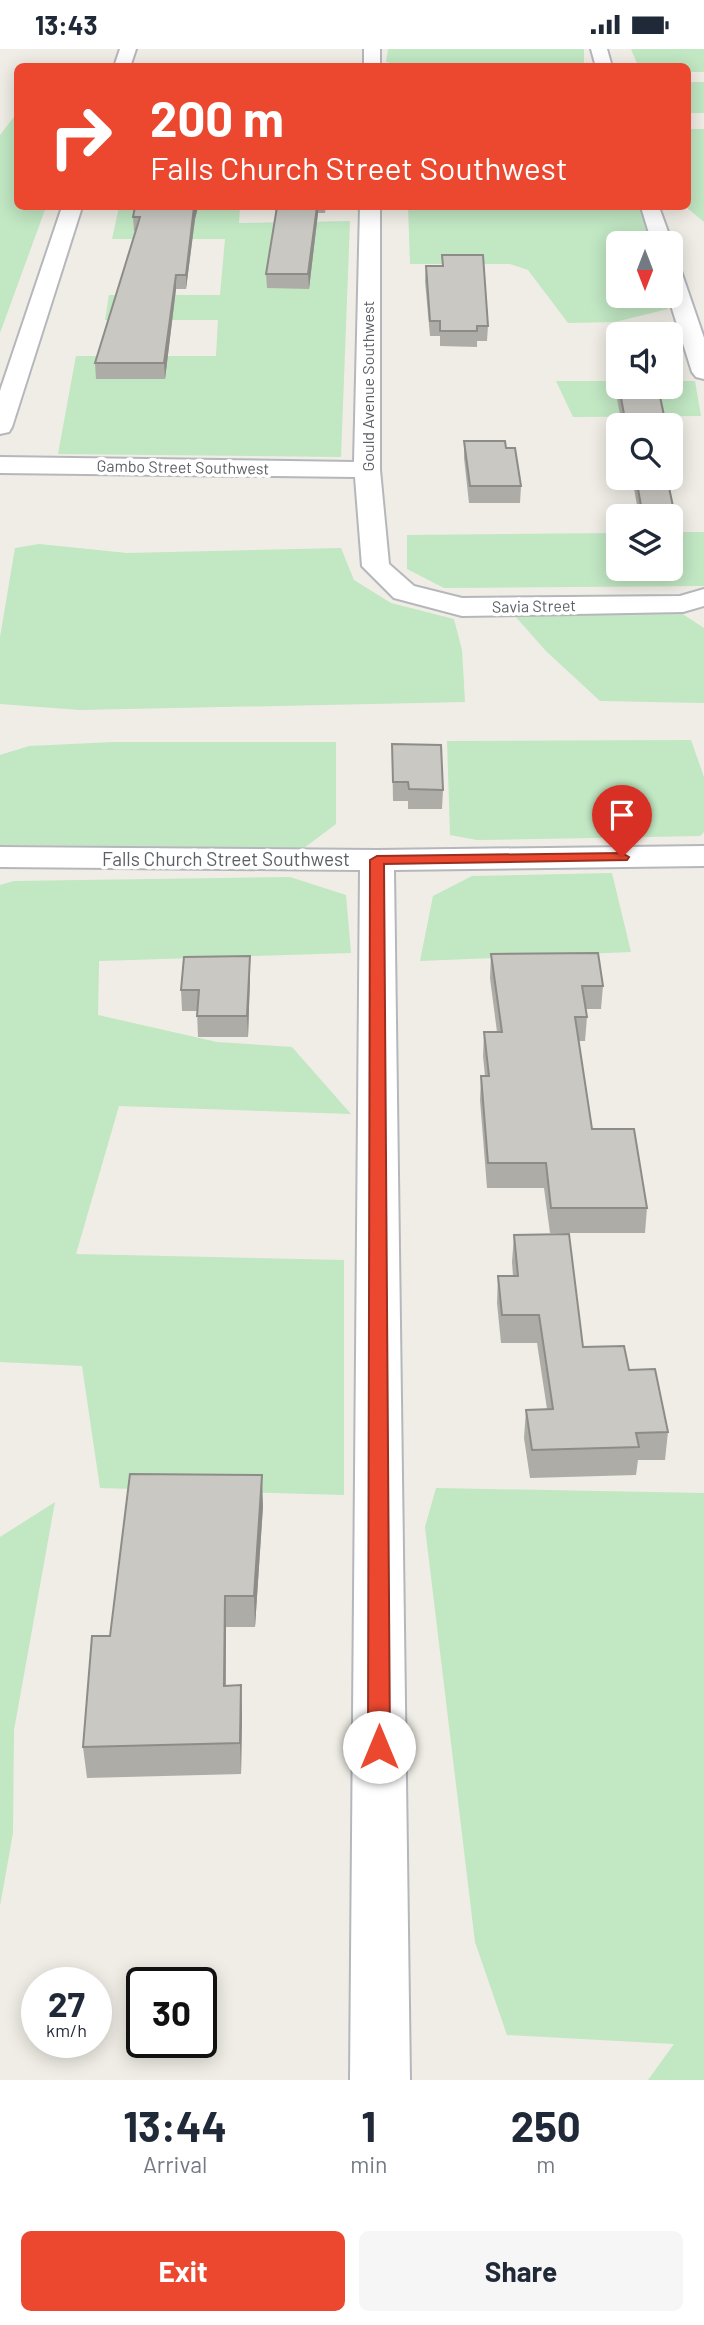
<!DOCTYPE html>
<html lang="en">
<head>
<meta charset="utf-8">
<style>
	:root { --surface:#fff; --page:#f6f6f7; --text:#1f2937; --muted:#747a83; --accent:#eb482f }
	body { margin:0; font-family:Barlow,sans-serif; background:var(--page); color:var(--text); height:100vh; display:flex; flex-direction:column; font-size:26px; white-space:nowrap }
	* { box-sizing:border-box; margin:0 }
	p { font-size:23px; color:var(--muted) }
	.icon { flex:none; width:38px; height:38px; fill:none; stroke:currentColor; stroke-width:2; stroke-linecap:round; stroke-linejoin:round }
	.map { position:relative; height:2031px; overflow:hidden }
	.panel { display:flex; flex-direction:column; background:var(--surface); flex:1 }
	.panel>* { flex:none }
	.hud { position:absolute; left:14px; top:14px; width:677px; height:147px; border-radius:10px; box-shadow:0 4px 18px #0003; background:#eb482f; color:#fff; overflow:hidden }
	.needle { width:46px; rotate:180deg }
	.controls { position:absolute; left:606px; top:182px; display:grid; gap:14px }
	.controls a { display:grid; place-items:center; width:77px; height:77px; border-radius:10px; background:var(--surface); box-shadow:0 4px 18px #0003; font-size:35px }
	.speed { position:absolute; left:21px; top:1918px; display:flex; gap:14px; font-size:35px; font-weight:700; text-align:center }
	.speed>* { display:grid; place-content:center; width:91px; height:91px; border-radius:50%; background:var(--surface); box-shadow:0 4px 18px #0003; line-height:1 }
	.speed small { font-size:18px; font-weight:400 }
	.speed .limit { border:4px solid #111; border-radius:10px; background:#fff; color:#111 }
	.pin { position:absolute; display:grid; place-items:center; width:60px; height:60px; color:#fff; margin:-72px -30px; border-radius:50% 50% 50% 0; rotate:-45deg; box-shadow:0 0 7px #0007 }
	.pin .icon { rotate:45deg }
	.me { position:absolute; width:77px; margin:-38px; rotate:0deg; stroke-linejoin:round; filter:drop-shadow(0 0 5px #0008) }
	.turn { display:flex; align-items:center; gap:24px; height:147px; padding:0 21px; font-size:32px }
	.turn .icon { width:91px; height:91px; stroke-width:2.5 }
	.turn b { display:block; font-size:49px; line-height:60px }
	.eta { display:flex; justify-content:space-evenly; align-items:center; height:119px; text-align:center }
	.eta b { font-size:42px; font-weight:700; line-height:49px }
	.button { display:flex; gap:14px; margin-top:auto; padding:14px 21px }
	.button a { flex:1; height:80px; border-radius:10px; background:var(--accent); color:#fff; font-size:28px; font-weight:700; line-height:80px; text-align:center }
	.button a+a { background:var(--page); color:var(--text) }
	.status { display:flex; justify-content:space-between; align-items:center; height:49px; padding:0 35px; background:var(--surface); direction:ltr }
	.status svg { height:19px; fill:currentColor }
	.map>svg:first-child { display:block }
	.green { fill:#c1e7c3 }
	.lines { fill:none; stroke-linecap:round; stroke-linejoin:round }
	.minor-casing { stroke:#b5b7bc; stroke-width:4 }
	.tertiary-casing { stroke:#b5b7bc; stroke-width:4 }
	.minor { fill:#fff; fill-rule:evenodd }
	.tertiary { fill:#fff; fill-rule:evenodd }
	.wall { fill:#aeaca7 }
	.shaded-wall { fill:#8d8c88 }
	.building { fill:#cac8c2; stroke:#8d8c88; stroke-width:2 }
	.route { fill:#eb482f; stroke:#992f1f; stroke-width:2 }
	.labels { text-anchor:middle; stroke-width:7; stroke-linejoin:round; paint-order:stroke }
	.far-street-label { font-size:16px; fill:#5d6065; stroke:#fff }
	.street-label { font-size:19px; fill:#5d6065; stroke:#fff }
</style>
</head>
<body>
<div class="status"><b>13:43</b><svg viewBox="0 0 49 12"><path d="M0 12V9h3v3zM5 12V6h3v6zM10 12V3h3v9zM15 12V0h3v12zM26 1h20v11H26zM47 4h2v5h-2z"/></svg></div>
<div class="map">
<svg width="704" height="2031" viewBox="0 0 704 2031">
	<rect width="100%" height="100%" fill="#efede5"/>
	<path class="green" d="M 388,0 L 584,0 L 584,14 L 573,17 L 401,16 L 386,13 Z
		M 631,0 L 704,0 L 704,23 L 688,23 L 688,18 L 638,17 Z
		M 688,33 L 704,33 L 704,64 L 688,64 Z
		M 17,64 L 18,158 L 46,158 L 0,284 L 0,86 Z
		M 688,80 L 704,80 L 704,173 L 686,158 L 688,158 Z
		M 119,158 L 240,158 L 239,174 L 350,172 L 341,408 L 58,405 L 76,307 L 216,307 L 218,271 L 105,271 L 109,246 L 220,246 L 225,190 L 112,190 Z
		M 408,158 L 641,158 L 651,194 L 618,194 L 618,247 L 665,247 L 668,260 L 615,273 L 568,274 L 528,221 L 510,215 L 410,215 Z
		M 556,332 L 618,332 L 618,338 L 670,338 L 670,332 L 695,332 L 701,367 L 573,368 Z
		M 670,483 L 704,483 L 704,537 L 444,539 L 407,520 L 407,486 L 618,484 L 618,520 L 670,520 Z
		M 39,495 L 127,504 L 341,499 L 354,531 L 391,554 L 454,570 L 462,601 L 465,653 L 80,661 L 0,655 L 0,588 L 15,499 Z
		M 681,564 L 704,579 L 704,654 L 600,652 L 546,602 L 514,566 Z
		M 691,691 L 704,728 L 704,783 L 700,787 L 477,791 L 450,786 L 447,692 Z
		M 114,693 L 336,693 L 336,775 L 304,799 L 0,796 L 0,706 L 29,697 Z
		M 612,824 L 631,903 L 420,912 L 433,847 L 472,827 Z
		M 290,828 L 346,846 L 351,904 L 99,912 L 98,966 L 217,993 L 292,998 L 351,1065 L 119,1057 L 76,1205 L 344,1211 L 344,1446 L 100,1439 L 82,1317 L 0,1313 L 0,836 L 14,832 Z
		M 436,1439 L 704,1444 L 704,2031 L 648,2031 L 674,1995 L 507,1986 L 475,1893 L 425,1478 Z
		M 55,1453 L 14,1681 L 13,1784 L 0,1857 L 0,1488 Z"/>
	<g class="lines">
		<g class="minor-casing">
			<path id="minor" d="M 364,0 L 380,0 L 380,18 L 364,18 Z
				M 591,0 L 607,0 L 612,18 L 596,18 Z
				M 360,158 L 380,158 L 380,421 L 389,515 L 414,537 L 462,549 L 680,547 L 704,540 L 704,557 L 683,563 L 462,567 L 394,549 L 362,517 L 355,428 L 0,424 L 0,408 L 354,413 Z
				M 641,158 L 659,158 L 672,194 L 670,197 L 670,194 L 652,194 Z
				M 670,213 L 677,215 L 680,219 L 704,289 L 704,330 L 696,328 L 692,323 L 668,247 Z
				M 704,797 L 704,817 L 394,821 L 410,2031 L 350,2031 L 360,821 L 0,818 L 0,798 L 377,801 Z"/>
		</g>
		<g class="tertiary-casing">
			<path id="tertiary" d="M 120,0 L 136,0 L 130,18 L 114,18 Z
				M 62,158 L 82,158 L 12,378 L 9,383 L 0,385 L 0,342 Z"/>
		</g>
		<use href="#minor" class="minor"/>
		<use href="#tertiary" class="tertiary"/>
	</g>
	<path class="wall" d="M 135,158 L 198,158 L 195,170 L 186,240 L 176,240 L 165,330 L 96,330 L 95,314 L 136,182 L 134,182 L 133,168 Z
		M 275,158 L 326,158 L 325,164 L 318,164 L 309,240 L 267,239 L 266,225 L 276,164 Z
		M 442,206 L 488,277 L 487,292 L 477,292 L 477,298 L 440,297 L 440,287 L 430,287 L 425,232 L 426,217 L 442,217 Z
		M 611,293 L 618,293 L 618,338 L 658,338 L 666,376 L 622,376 L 609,308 Z
		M 464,392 L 506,399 L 521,437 L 520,454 L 469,454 L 464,409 Z
		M 632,429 L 667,429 L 674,462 L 673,479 L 670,479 L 670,467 L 639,467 Z
		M 392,695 L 443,741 L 442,760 L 408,760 L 408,752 L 393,752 Z
		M 491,905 L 603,937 L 601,960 L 585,960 L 587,968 L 585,992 L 579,992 L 592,1080 L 647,1159 L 645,1184 L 550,1184 L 544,1139 L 487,1139 L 480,1051 L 481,1027 L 485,1027 L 483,1007 L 484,983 L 497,983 L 490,929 Z
		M 250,907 L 250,928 L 248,988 L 198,988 L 197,962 L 182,962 L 181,941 Z
		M 514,1186 L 583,1298 L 629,1321 L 668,1383 L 665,1411 L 638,1411 L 636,1426 L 530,1429 L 524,1389 L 526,1361 L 547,1360 L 537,1294 L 501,1294 L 497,1254 L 498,1227 L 513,1227 L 512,1213 Z
		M 263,1457 L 255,1578 L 226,1578 L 226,1637 L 241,1636 L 242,1667 L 241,1725 L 87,1729 L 83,1698 L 110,1587 Z"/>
	<path class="shaded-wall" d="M 194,158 L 198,158 L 195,170 L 186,240 L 186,226 Z
		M 317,158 L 318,158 L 318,164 L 309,240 L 308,225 Z
		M 176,226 L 176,240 L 165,330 L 164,314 Z
		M 250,907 L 250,928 L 248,988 L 247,967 Z
		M 262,1426 L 263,1457 L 255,1578 L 254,1547 Z
		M 225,1547 L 226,1578 L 225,1668 L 224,1637 Z
		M 241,1636 L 242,1667 L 241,1725 L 240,1694 Z"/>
	<path class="building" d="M 135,158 L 194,158 L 186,226 L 176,226 L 164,314 L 95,314 L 140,168 L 133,168 Z
		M 277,158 L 317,158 L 308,225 L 266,225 Z
		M 442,206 L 483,206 L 488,277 L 477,277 L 477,282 L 440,282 L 440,272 L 430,272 L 426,217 L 443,217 Z
		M 611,293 L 618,293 L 618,331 Z
		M 619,338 L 658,338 L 666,376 L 626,376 Z
		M 464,392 L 505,392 L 506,399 L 515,399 L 521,437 L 470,437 Z
		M 636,429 L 667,429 L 674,462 L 642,462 Z
		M 392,695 L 441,696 L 443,741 L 409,740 L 408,733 L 393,733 Z
		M 598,904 L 603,937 L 582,937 L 587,968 L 575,968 L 592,1080 L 634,1080 L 647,1159 L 551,1159 L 546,1114 L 488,1114 L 481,1027 L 489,1027 L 484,983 L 502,983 L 491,905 Z
		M 250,907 L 247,967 L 197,967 L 199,941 L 181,941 L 184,908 Z
		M 569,1185 L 583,1298 L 624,1297 L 629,1321 L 655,1320 L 668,1383 L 636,1384 L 639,1398 L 532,1401 L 526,1361 L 553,1360 L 539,1266 L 502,1266 L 498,1227 L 518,1227 L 514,1186 Z
		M 130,1425 L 262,1426 L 254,1547 L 225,1547 L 224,1637 L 241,1636 L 240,1694 L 83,1698 L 92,1587 L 110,1587 Z"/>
	<path class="route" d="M 622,804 L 629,808 L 627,811 L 384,815 L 390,1698 L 387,1705 L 379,1707 L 371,1705 L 368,1698 L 370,811 L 377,807 Z"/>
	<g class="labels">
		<g class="far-street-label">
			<text transform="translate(368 337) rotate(-90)" y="6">Gould Avenue Southwest</text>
			<text transform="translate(183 418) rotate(1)" y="6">Gambo Street Southwest</text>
			<text transform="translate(534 557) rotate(-1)" y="6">Savia Street</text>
		</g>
		<g class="street-label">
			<text x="226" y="817">Falls Church Street Southwest</text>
		</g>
	</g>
</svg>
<div class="controls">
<a><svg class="needle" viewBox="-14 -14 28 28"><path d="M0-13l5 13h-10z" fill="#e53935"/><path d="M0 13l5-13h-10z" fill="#747a83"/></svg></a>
<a><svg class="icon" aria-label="sound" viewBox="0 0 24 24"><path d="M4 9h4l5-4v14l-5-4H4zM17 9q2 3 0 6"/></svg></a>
<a><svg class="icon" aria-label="search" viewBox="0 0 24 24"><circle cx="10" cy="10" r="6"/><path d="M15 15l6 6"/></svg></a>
<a><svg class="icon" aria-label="layers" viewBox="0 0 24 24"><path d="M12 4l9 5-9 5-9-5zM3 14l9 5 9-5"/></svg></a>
</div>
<div class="speed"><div>27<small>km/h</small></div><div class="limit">30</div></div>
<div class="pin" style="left:622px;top:808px;background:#d93025"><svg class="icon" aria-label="arrive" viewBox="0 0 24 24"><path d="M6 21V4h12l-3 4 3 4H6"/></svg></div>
<svg class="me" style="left:379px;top:1698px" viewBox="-20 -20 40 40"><circle r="19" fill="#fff"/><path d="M0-13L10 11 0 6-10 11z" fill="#eb482f"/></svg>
<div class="hud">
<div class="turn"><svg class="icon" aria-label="right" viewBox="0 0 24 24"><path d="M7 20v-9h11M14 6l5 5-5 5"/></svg><div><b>200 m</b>Falls Church Street Southwest</div></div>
</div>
</div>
<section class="panel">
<div class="eta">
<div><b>13:44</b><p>Arrival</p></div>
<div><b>1</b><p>min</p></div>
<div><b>250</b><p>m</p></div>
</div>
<div class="button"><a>Exit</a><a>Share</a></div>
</section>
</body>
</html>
